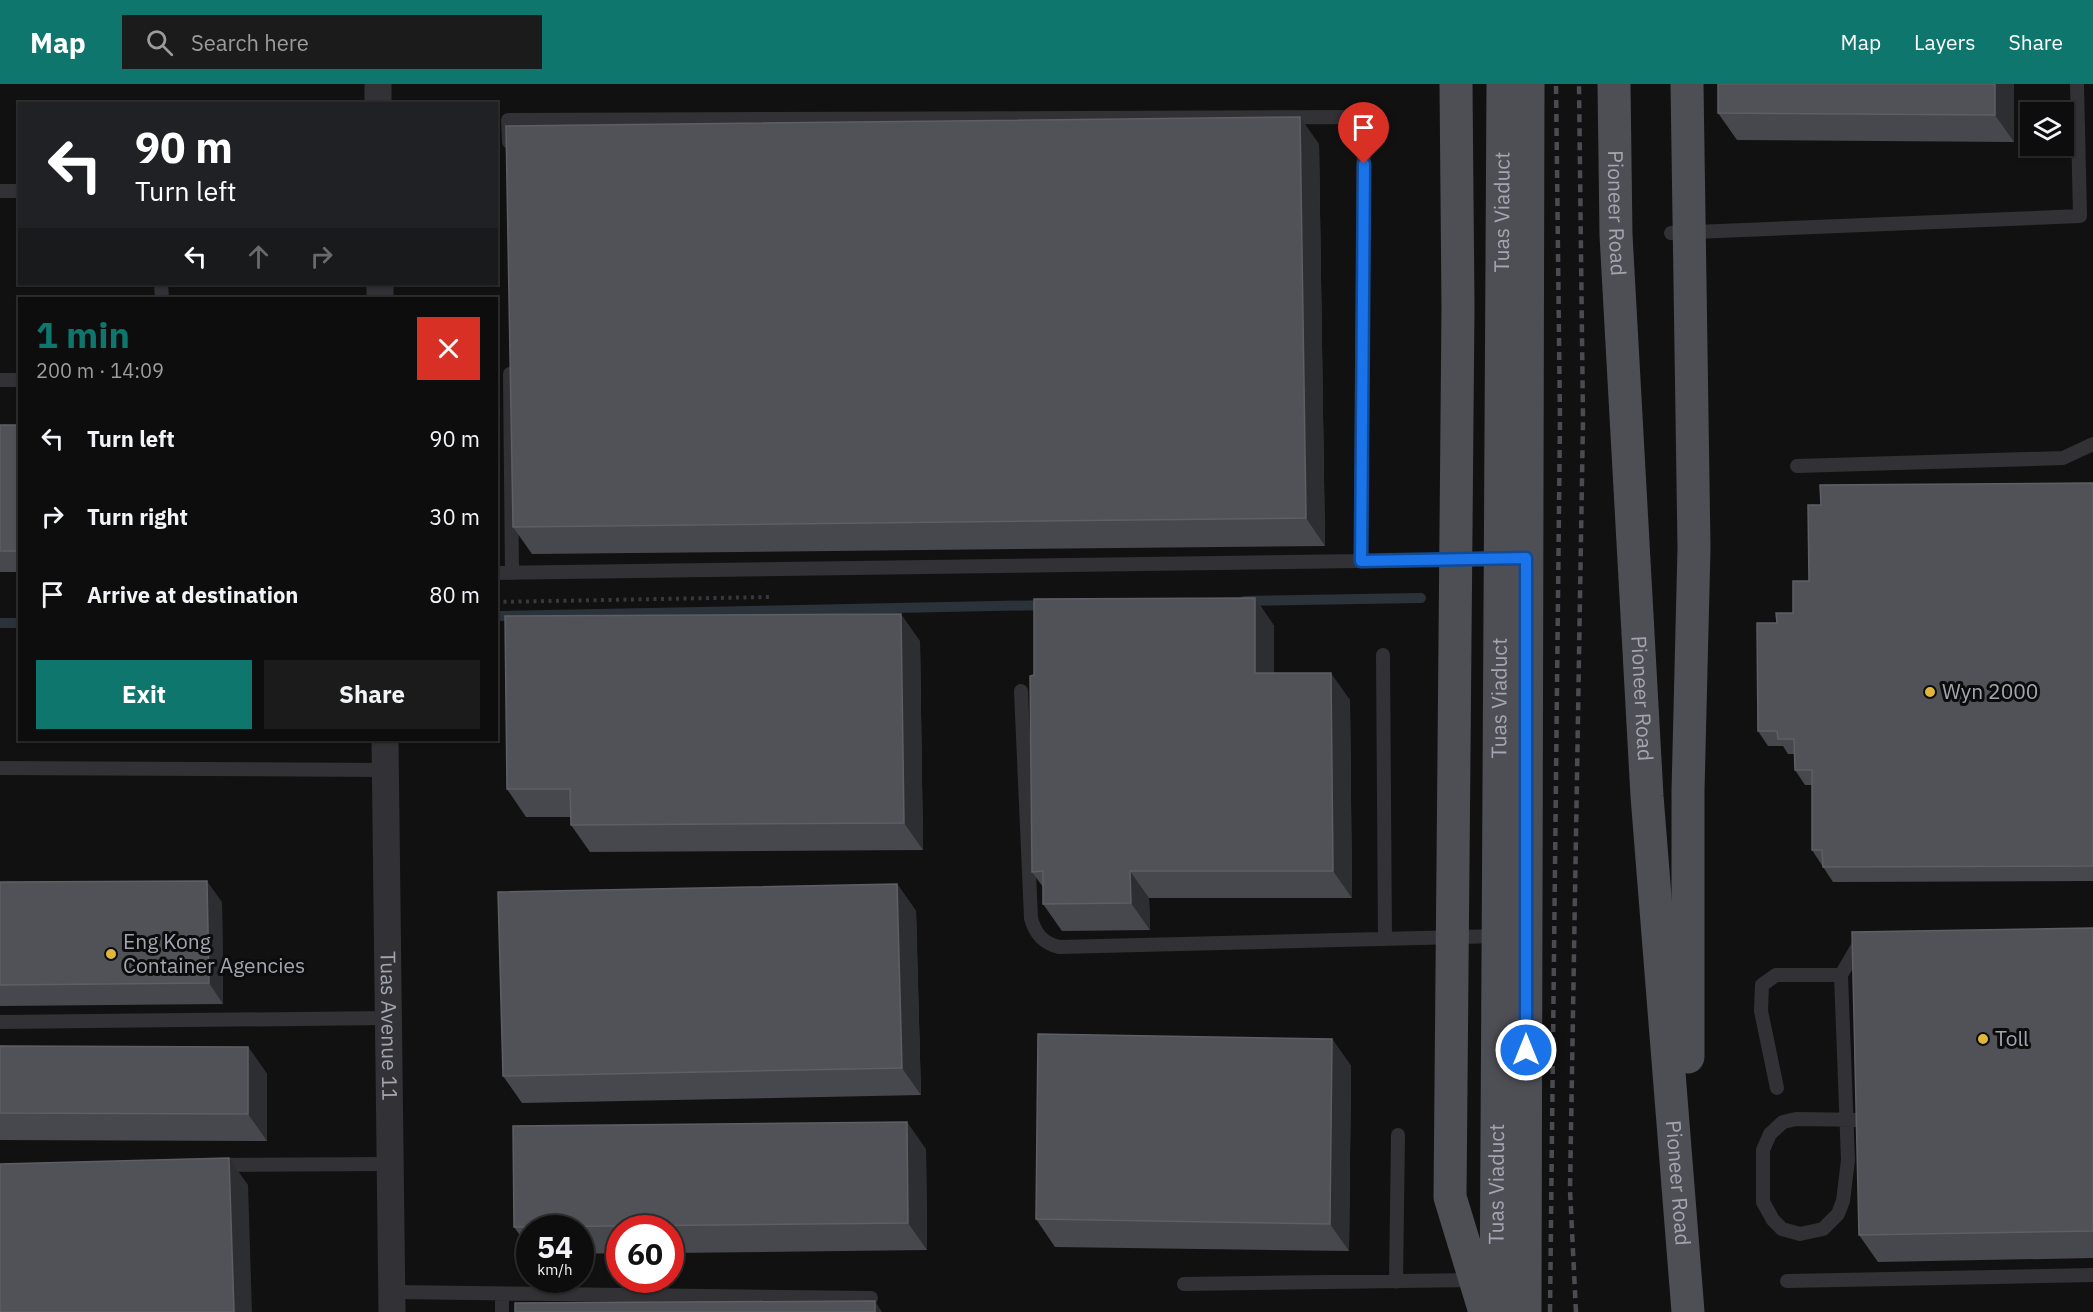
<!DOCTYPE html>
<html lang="en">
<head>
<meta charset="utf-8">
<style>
	:root { --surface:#0d0d0e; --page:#1b1b1c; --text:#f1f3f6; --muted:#9a9c9e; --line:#2d2d2e; --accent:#0f766e }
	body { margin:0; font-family:"IBM Plex Sans",sans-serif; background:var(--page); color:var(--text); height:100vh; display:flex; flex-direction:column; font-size:22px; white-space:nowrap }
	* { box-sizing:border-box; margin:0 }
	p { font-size:20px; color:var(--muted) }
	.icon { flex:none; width:33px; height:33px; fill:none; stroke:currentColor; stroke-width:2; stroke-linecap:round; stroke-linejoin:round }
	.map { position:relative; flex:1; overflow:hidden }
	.side { position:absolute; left:18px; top:213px; width:480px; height:444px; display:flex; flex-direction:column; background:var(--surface); border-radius:0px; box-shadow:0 2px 4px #0004,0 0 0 2px var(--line) }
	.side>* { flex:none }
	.top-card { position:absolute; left:18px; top:18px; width:480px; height:183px; border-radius:0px; box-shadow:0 2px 4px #0004,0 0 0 2px var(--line); background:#202124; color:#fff; overflow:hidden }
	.fabs { position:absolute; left:2020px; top:18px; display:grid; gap:12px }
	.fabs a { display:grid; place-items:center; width:54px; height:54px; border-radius:0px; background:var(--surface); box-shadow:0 2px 4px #0004,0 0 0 2px var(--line); font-size:30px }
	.speed { position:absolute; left:516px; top:1131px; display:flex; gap:12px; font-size:30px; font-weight:700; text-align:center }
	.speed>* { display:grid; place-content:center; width:78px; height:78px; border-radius:50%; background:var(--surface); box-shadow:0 2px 4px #0004,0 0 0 2px var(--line); line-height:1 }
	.speed small { font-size:15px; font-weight:400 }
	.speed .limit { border:9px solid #d22; background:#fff; color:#111 }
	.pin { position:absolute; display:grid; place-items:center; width:51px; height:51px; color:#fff; margin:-62px -26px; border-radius:50% 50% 50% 0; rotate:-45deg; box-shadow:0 0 6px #0007 }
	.pin .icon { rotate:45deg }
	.me { position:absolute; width:66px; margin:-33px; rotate:0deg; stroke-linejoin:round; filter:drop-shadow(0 0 4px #0008) }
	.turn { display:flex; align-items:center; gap:21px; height:126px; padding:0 18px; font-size:27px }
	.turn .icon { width:78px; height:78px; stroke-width:2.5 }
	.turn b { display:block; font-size:42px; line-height:51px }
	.lanes { display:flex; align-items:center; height:57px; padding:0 18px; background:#0003; justify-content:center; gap:30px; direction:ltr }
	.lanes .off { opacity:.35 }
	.round { display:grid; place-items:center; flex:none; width:63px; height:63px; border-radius:0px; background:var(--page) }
	.summary { display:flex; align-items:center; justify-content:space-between; height:102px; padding:0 18px }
	h1 { font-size:36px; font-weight:800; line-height:45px; color:var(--accent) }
	.action { display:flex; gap:12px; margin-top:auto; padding:12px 18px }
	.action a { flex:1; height:69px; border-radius:0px; background:var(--accent); color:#fff; font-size:24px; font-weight:800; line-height:69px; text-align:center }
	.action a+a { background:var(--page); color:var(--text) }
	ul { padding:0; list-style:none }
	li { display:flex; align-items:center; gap:18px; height:78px; padding:0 18px }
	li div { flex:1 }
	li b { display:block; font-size:22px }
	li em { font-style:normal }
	header { display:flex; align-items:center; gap:36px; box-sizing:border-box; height:84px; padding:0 30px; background:var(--accent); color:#fff }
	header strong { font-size:28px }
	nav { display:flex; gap:33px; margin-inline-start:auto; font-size:21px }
	.search { width:420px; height:54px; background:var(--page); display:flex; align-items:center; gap:15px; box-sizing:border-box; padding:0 21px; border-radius:0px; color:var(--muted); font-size:22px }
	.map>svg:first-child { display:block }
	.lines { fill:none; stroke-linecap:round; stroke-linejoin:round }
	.stream { stroke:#2b3239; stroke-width:10 }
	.path { stroke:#38393d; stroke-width:4; stroke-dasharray:3 4.5; stroke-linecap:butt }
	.service { stroke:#323236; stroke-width:14 }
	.minor { stroke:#323236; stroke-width:27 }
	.primary { stroke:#4e4f55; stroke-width:33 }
	.rail { stroke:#4b4c51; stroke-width:4.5; stroke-dasharray:8 6; stroke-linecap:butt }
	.wall { fill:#47484d }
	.shaded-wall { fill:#2d2e31 }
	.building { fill:#515257; stroke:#5e5f65; stroke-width:1.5 }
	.route-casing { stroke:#114b97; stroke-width:15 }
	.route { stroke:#1a73e8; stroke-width:10 }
	.poi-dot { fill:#e0b73a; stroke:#0c0c0d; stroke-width:2 }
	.labels { text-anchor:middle; stroke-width:6; stroke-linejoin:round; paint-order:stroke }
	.street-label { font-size:21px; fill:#a3a6b1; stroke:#0c0c0d }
	.poi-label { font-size:21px; fill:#a3a6b1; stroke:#0c0c0d; text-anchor:start }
</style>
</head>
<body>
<header>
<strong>Map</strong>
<div class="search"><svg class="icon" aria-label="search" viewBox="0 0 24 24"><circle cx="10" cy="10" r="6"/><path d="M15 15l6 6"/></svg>Search here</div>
<nav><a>Map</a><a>Layers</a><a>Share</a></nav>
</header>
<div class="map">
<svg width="2093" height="1228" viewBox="0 0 2093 1228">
	<rect width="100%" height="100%" fill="#111112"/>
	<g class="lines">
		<path class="stream" d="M 1244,517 L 1421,514
			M 496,532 L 1048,521
			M 0,539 L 20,539"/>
		<path class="path" d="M 496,518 L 769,513"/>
		<path class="service" d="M 509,58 L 508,36 L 1364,33 L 1361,477
			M 0,107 L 20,107
			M 1671,149 L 2080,132 L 2077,0
			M 161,200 L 162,214
			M 510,290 L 512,489
			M 0,296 L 20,296
			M 1797,382 L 2063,374 L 2093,360
			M 496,489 L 1502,475
			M 1383,571 L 1385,855
			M 1021,607 L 1031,834 C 1035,850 1043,859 1059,863 L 1500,852
			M 0,684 L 385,686
			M 1864,859 L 1858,862 L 1841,891 L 1848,1076 L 1843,1117 L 1838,1130 L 1823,1145 L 1800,1150 L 1782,1145 L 1773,1136 L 1763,1118 L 1763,1066 L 1770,1050 L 1783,1038 L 1796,1035 L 1872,1036
			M 0,938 L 388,934
			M 1777,1004 L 1761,927 L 1762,901 L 1776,891 L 1841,891
			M 215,1081 L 390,1080
			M 1787,1197 L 2093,1191
			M 1396,1198 L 1398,1051
			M 1184,1200 L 1476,1196
			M 392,1208 L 871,1214
			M 502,1210 L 502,1228"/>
		<g class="minor">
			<path d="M 378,0 L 378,20"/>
			<path d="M 380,200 L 380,214"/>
			<path id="s1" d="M 385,656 L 392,1228"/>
		</g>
		<g class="primary">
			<path d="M 1456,0 L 1458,223 L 1450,1113 L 1485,1228"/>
			<path id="s2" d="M 1614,0 L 1616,151 L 1647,712 L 1688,1228"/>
			<path d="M 1687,0 L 1694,464 L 1688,707 L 1688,973"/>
			<path id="s3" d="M 1496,1228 L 1503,0"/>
			<path d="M 1525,1228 L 1528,0"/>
		</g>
		<path class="rail" d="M 1550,1228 L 1560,336 L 1556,0
			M 1576,1228 L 1570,1106 L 1583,336 L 1579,0"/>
	</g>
	<path class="wall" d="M 1718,0 L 2014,0 L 2014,58 L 1737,56 L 1718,29 Z
		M 1319,60 L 1325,462 L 532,470 L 513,443 Z
		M 0,341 L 20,341 L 20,488 L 0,488 Z
		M 2093,399 L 2093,797 L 1833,798 L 1812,766 L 1812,701 L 1805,701 L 1795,686 L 1794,670 L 1788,670 L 1783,662 L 1768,662 L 1758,647 L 1777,539 L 1793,529 L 1809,497 L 1821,421 Z
		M 1255,514 L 1274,542 L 1274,589 L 1350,616 L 1352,814 L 1149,814 L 1150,846 L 1062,847 L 1043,820 L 1043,803 L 1032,788 Z
		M 920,557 L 923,766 L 590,768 L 571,741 L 571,733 L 526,733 L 507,705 Z
		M 0,798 L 222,818 L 223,920 L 0,922 Z
		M 897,800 L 916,827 L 921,1011 L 522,1019 L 503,992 Z
		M 2093,844 L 2093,1174 L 1878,1178 L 1859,1151 Z
		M 1332,955 L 1351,982 L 1349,1167 L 1055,1163 L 1036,1135 Z
		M 0,962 L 248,963 L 267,990 L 267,1057 L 0,1056 Z
		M 926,1065 L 927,1166 L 670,1169 L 670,1144 L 620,1144 L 620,1169 L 580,1170 L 580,1144 L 530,1144 L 530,1165 L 514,1143 Z"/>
	<path class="shaded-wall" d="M 1995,0 L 2014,0 L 2014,58 L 1995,31 Z
		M 1300,33 L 1319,60 L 1325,462 L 1306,434 Z
		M 1255,514 L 1274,542 L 1274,616 L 1255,589 Z
		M 901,530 L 920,557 L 923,766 L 904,739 Z
		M 1331,589 L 1350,616 L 1352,814 L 1333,787 Z
		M 1130,787 L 1149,814 L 1150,846 L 1131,819 Z
		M 207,797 L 222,818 L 223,920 L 209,899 Z
		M 897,800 L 916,827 L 921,1011 L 902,984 Z
		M 1332,955 L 1351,982 L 1349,1167 L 1330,1140 Z
		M 248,963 L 267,990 L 267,1057 L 248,1030 Z
		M 907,1038 L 926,1065 L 927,1166 L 908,1139 Z
		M 229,1074 L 248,1101 L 252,1228 L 234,1228 Z
		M 875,1217 L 882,1228 L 875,1228 Z"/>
	<path class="building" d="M 1718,0 L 1995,0 L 1995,31 L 1718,29 Z
		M 1300,33 L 1306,434 L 513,443 L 506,42 Z
		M 0,341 L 20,341 L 20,467 L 0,467 Z
		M 2093,399 L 2093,782 L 1823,783 L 1822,766 L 1812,766 L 1812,686 L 1795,686 L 1794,655 L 1778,655 L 1777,647 L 1758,647 L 1757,539 L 1777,539 L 1776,529 L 1793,529 L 1793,497 L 1809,497 L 1808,421 L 1821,421 L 1820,401 Z
		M 1255,514 L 1255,589 L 1331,589 L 1333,787 L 1130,787 L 1131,819 L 1043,820 L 1043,787 L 1032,788 L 1030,592 L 1034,591 L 1034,515 Z
		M 901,530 L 904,739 L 571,741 L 570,705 L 507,705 L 505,532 Z
		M 207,797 L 209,899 L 0,901 L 0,798 Z
		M 897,800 L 902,984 L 503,992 L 498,808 Z
		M 2093,844 L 2093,1147 L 1859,1151 L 1852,848 Z
		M 1038,950 L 1332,955 L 1330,1140 L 1036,1135 Z
		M 0,962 L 248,963 L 248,1030 L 0,1029 Z
		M 907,1038 L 908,1139 L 514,1143 L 513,1042 Z
		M 229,1074 L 234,1228 L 0,1228 L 0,1080 Z
		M 875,1217 L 875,1228 L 515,1228 L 515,1219 Z"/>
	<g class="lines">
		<g class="route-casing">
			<path id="route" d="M 1364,80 L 1361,477 L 1526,474 L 1526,966"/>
		</g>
		<use href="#route" class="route"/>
	</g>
	<g class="poi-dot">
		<circle cx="1930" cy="608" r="6"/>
		<circle cx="111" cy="870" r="6"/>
		<circle cx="1983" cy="955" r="6"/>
	</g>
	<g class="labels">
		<g class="street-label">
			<text dy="7" stroke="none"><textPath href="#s3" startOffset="1100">Tuas Viaduct</textPath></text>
			<text dy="7" stroke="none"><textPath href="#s2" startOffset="129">Pioneer Road</textPath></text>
			<text dy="7" stroke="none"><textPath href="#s3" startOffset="614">Tuas Viaduct</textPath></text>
			<text dy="7" stroke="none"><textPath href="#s2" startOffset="615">Pioneer Road</textPath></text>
			<text dy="7" stroke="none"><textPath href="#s1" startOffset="286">Tuas Avenue 11</textPath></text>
			<text dy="7" stroke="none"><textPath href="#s2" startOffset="1101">Pioneer Road</textPath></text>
			<text dy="7" stroke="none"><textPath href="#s3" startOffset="128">Tuas Viaduct</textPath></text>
		</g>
		<g class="poi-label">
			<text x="1942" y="615">Wyn 2000</text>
			<text x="123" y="865">Eng Kong<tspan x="123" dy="24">Container Agencies</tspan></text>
			<text x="1995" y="962">Toll</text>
		</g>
	</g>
</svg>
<div class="fabs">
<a><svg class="icon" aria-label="layers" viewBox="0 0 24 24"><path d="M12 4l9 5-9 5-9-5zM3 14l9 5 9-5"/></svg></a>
</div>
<div class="speed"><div>54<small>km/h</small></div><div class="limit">60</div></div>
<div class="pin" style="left:1364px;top:80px;background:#d93025"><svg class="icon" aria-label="arrive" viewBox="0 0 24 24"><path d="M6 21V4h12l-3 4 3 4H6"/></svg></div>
<svg class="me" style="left:1526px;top:966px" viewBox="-20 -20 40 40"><circle r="17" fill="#1a73e8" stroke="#fff" stroke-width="3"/><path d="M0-11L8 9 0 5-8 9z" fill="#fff"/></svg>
<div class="top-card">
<div class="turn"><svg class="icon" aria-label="left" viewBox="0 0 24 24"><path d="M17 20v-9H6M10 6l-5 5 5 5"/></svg><div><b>90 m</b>Turn left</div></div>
<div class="lanes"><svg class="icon" aria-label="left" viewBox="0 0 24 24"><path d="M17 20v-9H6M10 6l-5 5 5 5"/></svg><svg class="icon off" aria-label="ahead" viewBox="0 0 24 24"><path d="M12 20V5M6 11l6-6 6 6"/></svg><svg class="icon off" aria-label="right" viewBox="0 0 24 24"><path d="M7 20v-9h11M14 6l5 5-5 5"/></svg></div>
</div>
<section class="side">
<div class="summary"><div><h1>1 min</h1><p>200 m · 14:09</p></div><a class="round" style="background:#d93025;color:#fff"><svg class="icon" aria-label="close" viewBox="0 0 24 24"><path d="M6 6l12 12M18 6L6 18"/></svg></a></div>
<ul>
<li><svg class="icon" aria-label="left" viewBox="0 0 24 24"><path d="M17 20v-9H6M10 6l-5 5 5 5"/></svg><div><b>Turn left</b></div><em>90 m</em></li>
<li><svg class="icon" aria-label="right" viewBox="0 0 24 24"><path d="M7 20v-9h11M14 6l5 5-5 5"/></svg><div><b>Turn right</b></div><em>30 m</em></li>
<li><svg class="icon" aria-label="arrive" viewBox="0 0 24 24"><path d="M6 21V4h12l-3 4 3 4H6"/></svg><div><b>Arrive at destination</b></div><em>80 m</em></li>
</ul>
<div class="action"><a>Exit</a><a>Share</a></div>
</section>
</div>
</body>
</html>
